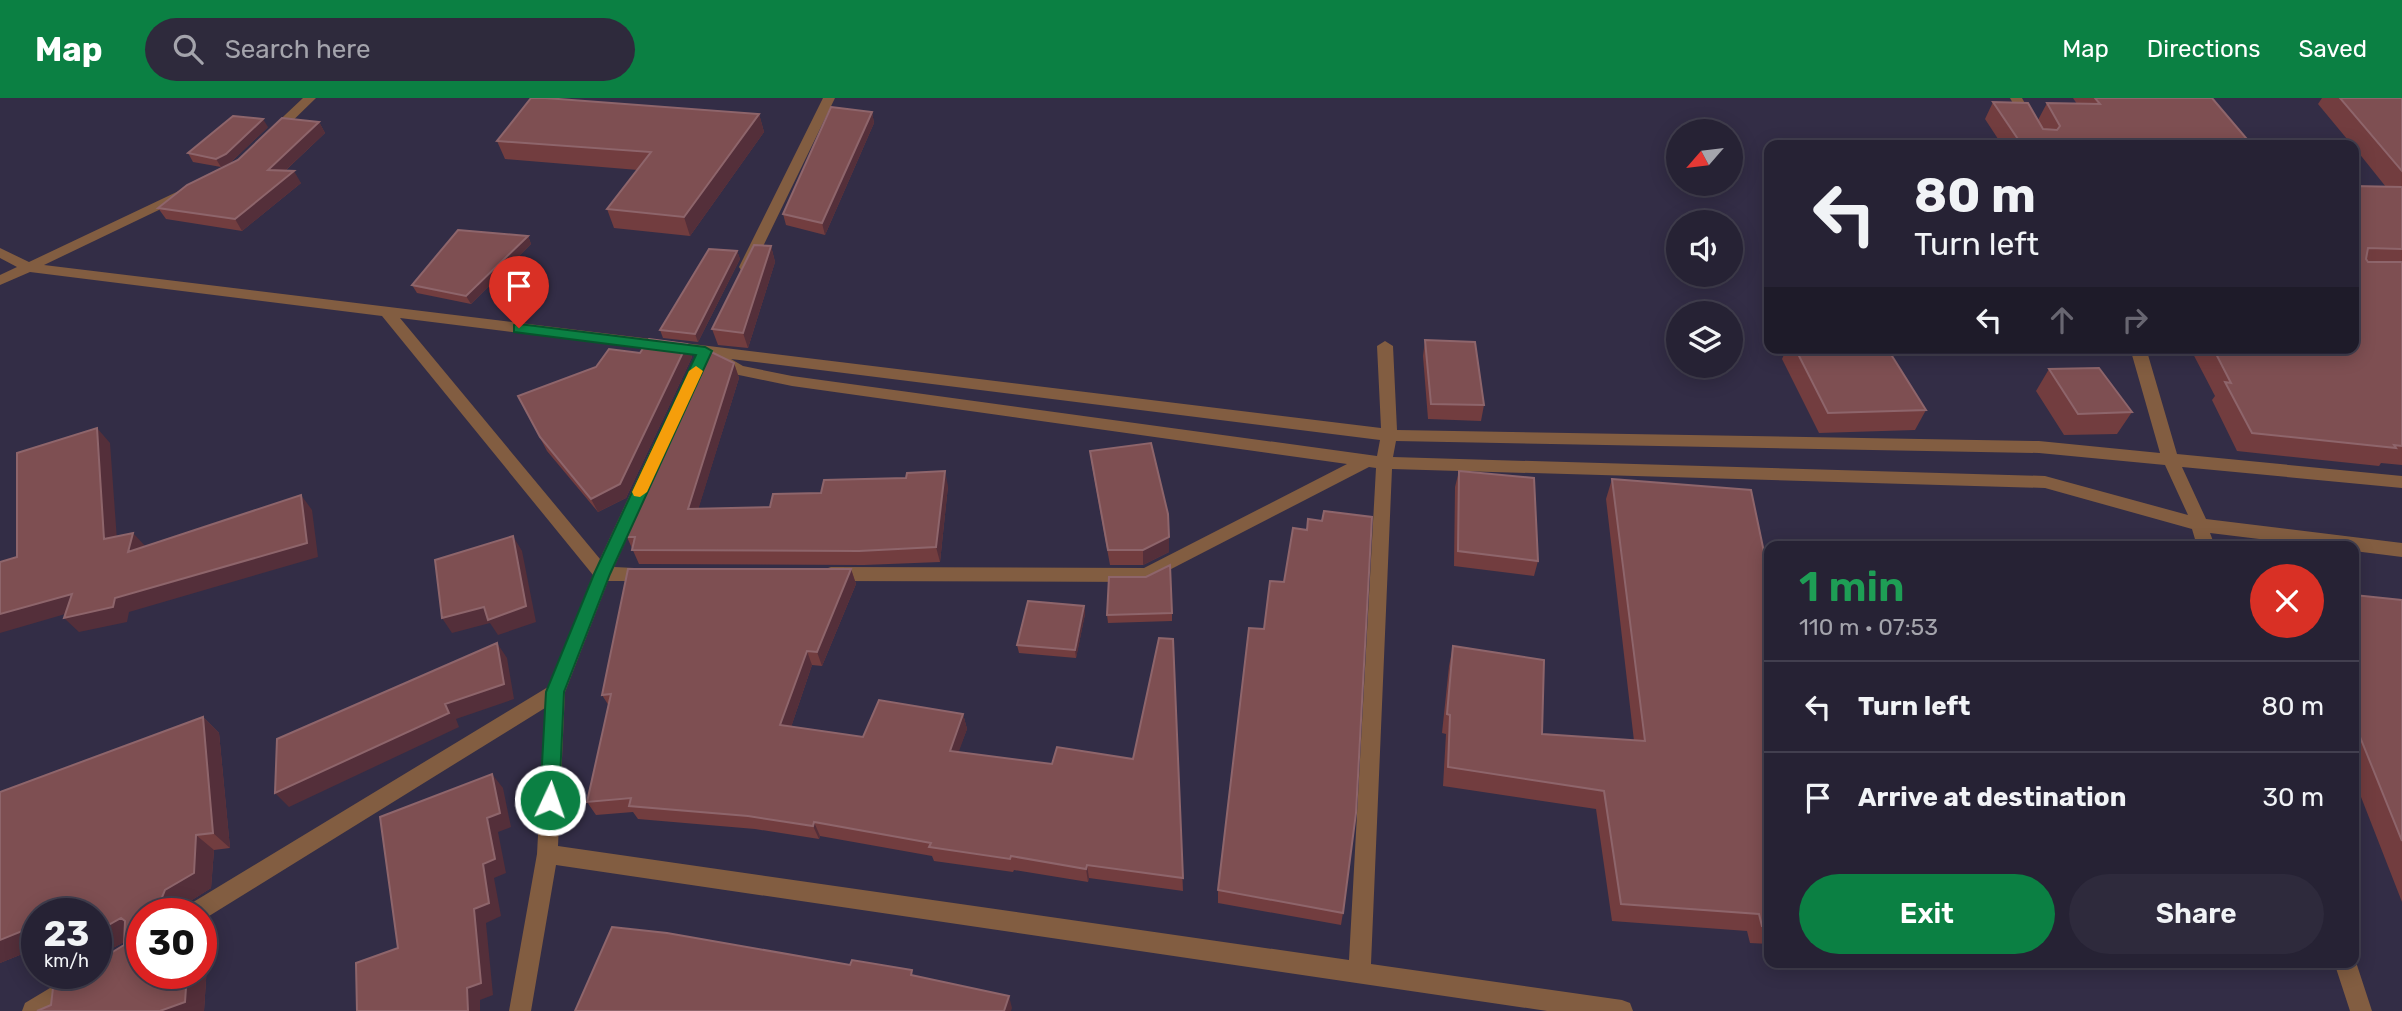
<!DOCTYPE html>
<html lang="en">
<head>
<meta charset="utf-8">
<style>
	:root { --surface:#262234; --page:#2e2a3c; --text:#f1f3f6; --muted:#a4a4ac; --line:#423f4f; --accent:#0b8043 }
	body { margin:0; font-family:Rubik,sans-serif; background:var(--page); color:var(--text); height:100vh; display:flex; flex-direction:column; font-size:26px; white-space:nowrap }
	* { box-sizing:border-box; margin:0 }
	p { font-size:23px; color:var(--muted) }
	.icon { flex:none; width:38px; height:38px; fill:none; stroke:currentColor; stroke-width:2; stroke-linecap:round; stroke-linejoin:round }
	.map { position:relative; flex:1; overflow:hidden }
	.details { position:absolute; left:1764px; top:443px; width:595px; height:427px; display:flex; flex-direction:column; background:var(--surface); border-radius:14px; box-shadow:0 4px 18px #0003,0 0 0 2px var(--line) }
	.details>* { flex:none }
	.top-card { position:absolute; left:1764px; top:42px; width:595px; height:214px; border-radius:14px; box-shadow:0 4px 18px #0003,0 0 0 2px var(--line); background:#262234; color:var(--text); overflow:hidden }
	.needle { width:46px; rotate:242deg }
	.buttons { position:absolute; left:1666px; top:21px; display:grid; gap:14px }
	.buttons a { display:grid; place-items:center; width:77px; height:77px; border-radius:50%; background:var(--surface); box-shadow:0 4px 18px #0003,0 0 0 2px var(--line); font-size:35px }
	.speed { position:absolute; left:21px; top:800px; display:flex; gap:14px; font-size:35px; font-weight:700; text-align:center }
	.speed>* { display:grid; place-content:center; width:91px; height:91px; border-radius:50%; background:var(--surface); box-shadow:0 4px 18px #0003,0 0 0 2px var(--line); line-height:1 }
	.speed small { font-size:18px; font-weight:400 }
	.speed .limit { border:10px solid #d22; background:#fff; color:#111 }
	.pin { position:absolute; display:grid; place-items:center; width:60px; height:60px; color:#fff; margin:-72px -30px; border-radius:50% 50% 50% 0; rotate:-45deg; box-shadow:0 0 7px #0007 }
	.pin .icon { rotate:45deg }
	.me { position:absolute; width:77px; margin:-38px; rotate:3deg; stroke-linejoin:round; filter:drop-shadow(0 0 5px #0008) }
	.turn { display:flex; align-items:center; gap:24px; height:147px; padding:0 35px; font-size:32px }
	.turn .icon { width:91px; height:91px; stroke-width:2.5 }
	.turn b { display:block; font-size:49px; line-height:60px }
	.lanes { display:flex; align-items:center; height:66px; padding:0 35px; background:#0003; justify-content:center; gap:35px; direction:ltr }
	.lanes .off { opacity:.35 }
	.round { display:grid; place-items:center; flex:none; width:74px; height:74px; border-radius:37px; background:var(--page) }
	.headline { display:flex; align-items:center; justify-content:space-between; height:119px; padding:0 35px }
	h1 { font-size:42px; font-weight:600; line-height:52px; color:#1e9e55 }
	.cta { display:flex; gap:14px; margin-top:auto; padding:14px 35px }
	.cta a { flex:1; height:80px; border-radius:42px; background:var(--accent); color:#fff; font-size:28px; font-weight:600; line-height:80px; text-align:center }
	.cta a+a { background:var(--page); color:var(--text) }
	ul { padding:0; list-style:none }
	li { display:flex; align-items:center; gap:21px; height:91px; padding:0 35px; border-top:2px solid var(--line) }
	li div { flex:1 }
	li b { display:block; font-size:26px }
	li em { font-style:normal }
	header { display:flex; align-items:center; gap:42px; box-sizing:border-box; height:98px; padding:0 35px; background:var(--accent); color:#fff }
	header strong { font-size:33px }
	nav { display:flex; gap:38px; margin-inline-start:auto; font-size:24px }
	.search { width:490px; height:63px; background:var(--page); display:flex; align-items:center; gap:18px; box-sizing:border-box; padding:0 24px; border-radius:38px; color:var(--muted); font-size:26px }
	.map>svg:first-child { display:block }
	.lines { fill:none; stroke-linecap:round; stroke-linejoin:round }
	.street { fill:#825d41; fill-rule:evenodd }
	.wall { fill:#723d3f; fill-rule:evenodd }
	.shaded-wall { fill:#542f3a }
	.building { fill:#7e4f52; stroke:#8e656b; stroke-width:2 }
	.route { fill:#0b8043; stroke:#07532c; stroke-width:2 }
	.slow { fill:#f59e0b }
</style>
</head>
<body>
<header>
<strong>Map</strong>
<div class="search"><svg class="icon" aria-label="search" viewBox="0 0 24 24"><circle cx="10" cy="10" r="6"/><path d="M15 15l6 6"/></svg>Search here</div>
<nav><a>Map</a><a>Directions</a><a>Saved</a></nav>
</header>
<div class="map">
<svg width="2402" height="913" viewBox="0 0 2402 913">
	<rect width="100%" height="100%" fill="#332d46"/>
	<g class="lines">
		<path class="street" d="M 303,0 L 316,0 L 276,39 L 268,39 L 268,33 Z
			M 823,0 L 835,0 L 753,169 L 751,172 L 741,172 L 739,169 Z
			M 2010,0 L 2022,0 L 2048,47 L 2036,47 Z
			M 183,91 L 188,92 L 188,98 L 44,167 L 1381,330 L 1377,248 L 1385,243 L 1393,248 L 1397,332 L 2039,343 L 2160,355 L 2130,250 L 2146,250 L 2177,356 L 2402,378 L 2402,390 L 2182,369 L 2206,421 L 2402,445 L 2402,459 L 2354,453 L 2354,448 L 2317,448 L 2210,435 L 2215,448 L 2197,448 L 2192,431 L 2045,390 L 1392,371 L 1371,866 L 1622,902 L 1630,905 L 1633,913 L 1547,913 L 556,767 L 531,913 L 509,913 L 537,756 L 545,610 L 201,823 L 201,816 L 182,816 L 185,809 L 548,589 L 593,477 L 382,218 L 30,174 L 0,187 L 0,177 L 17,169 L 0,160 L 0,150 L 29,164 ZM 400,220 L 710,259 L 712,264 L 734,276 L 792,288 L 1347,366 L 1144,470 L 831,469 L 825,471 L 822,476 L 825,481 L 831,483 L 1146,484 L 1369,369 L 1376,370 L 1349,862 L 558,748 L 565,594 L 608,483 L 649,483 L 655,481 L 658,476 L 655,471 L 614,469 L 668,349 L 666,345 L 654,345 L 600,461 ZM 731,261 L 1380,342 L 1377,358 L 792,278 L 743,268 ZM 1396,343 L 2039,355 L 2165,367 L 2188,417 L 2045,378 L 1393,359 Z
			M 2354,859 L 2356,864 L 2372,913 L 2350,913 L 2334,864 L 2354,864 Z
			M 96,865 L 103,867 L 106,875 L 103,883 L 54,913 L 22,913 L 25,905 L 75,875 L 96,875 Z"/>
	</g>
	<path class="wall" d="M 2073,0 L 2212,0 L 2252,47 L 2002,47 L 1985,21 L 1993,4 L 2038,22 L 2047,5 L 2077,6 Z
		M 2322,0 L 2402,0 L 2402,367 L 2381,365 L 2379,368 L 2237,353 L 2212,302 L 2215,298 L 2190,250 L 2354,250 L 2354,88 L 2386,89 L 2354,49 L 2354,47 L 2352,47 L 2318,6 Z
		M 872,14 L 874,25 L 825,137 L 786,127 L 783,116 Z
		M 759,16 L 764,34 L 690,138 L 614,130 L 607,111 L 638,72 L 505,61 L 497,43 Z
		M 319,24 L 325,35 L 285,73 L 301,85 L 242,133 L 166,121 L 158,110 Z
		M 268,29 L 231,64 L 221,69 L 193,64 L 188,55 Z
		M 1769,118 L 1769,148 L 1765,129 Z
		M 528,138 L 531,146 L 471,206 L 417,195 L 412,187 Z
		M 771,148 L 775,164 L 748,250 L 718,247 L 712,231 Z
		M 737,153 L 740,161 L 698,244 L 663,240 L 660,232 Z
		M 1425,242 L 1484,307 L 1481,323 L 1428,321 L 1423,258 Z
		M 687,246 L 692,259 L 626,400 L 598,414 L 547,353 L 518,298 Z
		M 1787,250 L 1887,250 L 1926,312 L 1915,332 L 1819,335 L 1782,261 Z
		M 734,265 L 739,280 L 698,411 L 770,409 L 821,395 L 948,388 L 940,464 L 864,467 L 639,466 L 627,439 Z
		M 2049,271 L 2132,314 L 2117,336 L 2064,337 L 2036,293 Z
		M 1090,353 L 1169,454 L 1143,467 L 1110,467 L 1092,368 Z
		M 1459,373 L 1538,463 L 1534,478 L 1454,468 L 1455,389 Z
		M 1612,381 L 1769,478 L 1769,846 L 1750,845 L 1747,833 L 1612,823 L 1596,711 L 1443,688 L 1446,636 L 1442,635 L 1449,568 L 1453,548 L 1542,636 L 1634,643 L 1606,401 Z
		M 851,471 L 856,486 L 822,568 L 812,567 L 791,629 L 863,639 L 963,616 L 967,631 L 958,654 L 1052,666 L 1133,661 L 1173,541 L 1183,793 L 1089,780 L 1088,784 L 1014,772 L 1013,774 L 934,763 L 932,758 L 820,738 L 819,741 L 755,731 L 638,721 L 633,714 L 596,717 L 587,704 L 609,608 L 602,597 Z
		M 1146,479 L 1172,515 L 1172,523 L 1108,525 L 1107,517 Z
		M 2354,497 L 2402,502 L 2402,804 L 2354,681 Z
		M 1084,508 L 1085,516 L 1076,560 L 1019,555 L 1017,547 Z
		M 1264,531 L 1343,815 L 1341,827 L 1218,805 L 1218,792 Z
		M 203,619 L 219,635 L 230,750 L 214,752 L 211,790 L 184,807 L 186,809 L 192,806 L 210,821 L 204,913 L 37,913 L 51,907 L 53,890 L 78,875 L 96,875 L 96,864 L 124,847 L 124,844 L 96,859 L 96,816 L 37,816 L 37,850 L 0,865 L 0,694 ZM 142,816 L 201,816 L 201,875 L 142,875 Z"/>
	<path class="shaded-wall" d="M 872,14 L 874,25 L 825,137 L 822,125 Z
		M 759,16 L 764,34 L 690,138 L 684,119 Z
		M 263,21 L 268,29 L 231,64 L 221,69 L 216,61 Z
		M 319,24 L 325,35 L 274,83 L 268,72 Z
		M 294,73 L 301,85 L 242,133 L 235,121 Z
		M 528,138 L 531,146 L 471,206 L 466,198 Z
		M 771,148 L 775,164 L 748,250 L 743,235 Z
		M 737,153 L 740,161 L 698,244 L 695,236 Z
		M 687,246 L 692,259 L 626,400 L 598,414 L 591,401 Z
		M 734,265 L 739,280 L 694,425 L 688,411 Z
		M 97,330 L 110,345 L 118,456 L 104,441 Z
		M 656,366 L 656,384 L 650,370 Z
		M 945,373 L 948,388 L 940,464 L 936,449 Z
		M 301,397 L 312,412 L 318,459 L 129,514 L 127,524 L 79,534 L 64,520 L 115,500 Z
		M 133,435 L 147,450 L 128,454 Z
		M 513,438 L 522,453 L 536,524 L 498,537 L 490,525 L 452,535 L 442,520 L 484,509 Z
		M 1169,439 L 1169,454 L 1143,467 L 1143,452 Z
		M 851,471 L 856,486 L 822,568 L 817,554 Z
		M 72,496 L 86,510 L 0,535 L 0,516 Z
		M 1084,508 L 1085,516 L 1076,560 L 1075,552 Z
		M 497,545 L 507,560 L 514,601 L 456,621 L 459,629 L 289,709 L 275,695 L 445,606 Z
		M 807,553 L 812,567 L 787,641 L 780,627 Z
		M 963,616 L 967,631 L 954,667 L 950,653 Z
		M 203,619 L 219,635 L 230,750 L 213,735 Z
		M 492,676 L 503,690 L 511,729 L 498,734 L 506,775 L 494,780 L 501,818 L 486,825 L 493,897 L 480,902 L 480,913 L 468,913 L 467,890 L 474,811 L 483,766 Z
		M 814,724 L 820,738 L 819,741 L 813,728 Z
		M 196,737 L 214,752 L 211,790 L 184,807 L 191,813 L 192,806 L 210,821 L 204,913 L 160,913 L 187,875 L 201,875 L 201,816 L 188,816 L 161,802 L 165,792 Z
		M 1087,767 L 1089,780 L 1088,784 L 1086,771 Z
		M 121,820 L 141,835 L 96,859 L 96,834 Z
		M 37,827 L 37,850 L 0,865 L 0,842 Z
		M 1009,898 L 1012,910 L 1011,913 L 1004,913 Z"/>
	<path class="building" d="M 531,0 L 545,0 L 759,16 L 684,119 L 607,111 L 651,54 L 497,43 Z
		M 2095,0 L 2212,0 L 2252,47 L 2022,47 L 1993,4 L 2028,5 L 2043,31 L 2057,32 L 2060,28 L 2047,5 L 2100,6 Z
		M 2340,0 L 2402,0 L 2402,73 Z
		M 831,9 L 872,14 L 822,125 L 783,116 Z
		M 233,18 L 263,21 L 226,56 L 216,61 L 188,55 Z
		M 282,20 L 319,24 L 268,72 L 294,73 L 235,121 L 158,110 L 187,87 L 238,62 Z
		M 2354,88 L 2402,89 L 2402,151 L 2368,150 L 2366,161 L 2368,164 L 2402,164 L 2402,348 L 2394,347 L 2396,350 L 2252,335 L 2225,284 L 2231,285 L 2213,250 L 2354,250 Z
		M 458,132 L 528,138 L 466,198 L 412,187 Z
		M 754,147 L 771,148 L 743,235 L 712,231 Z
		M 709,151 L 737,153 L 695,236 L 660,232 Z
		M 649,241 L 687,246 L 620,386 L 591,401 L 540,339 L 518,298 L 596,269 L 609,251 L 640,255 Z
		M 1425,242 L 1475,244 L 1484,307 L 1431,306 Z
		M 1795,250 L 1887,250 L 1926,312 L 1828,315 Z
		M 705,251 L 734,265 L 688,411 L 770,409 L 773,396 L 821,395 L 824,382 L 906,380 L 907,375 L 945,373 L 936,449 L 859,453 L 632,452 L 635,439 L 627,439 L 656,366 L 650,370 Z
		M 2099,270 L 2132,314 L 2078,316 L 2049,271 Z
		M 97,330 L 104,441 L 133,435 L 128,454 L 301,397 L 307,445 L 115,500 L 113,509 L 64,520 L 72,496 L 0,516 L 0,464 L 17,459 L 17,355 Z
		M 1151,345 L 1168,416 L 1169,439 L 1143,452 L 1108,452 L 1090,353 Z
		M 1459,373 L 1534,380 L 1538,463 L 1458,453 Z
		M 1612,381 L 1751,392 L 1769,478 L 1769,829 L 1762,828 L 1759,816 L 1621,806 L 1604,693 L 1448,669 L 1450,617 L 1447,616 L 1453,548 L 1544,562 L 1542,636 L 1645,643 Z
		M 1324,413 L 1372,419 L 1356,715 L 1343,815 L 1218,792 L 1249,530 L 1264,531 L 1270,483 L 1284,484 L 1293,430 L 1307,432 L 1308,421 L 1322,423 Z
		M 513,438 L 526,508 L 488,522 L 484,509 L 442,520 L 435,462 Z
		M 1170,467 L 1172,515 L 1107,517 L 1109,479 L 1146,479 Z
		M 628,471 L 851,471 L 817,554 L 807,553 L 780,627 L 863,639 L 879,602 L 963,616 L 950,653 L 1052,666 L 1057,649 L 1133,661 L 1159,540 L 1173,541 L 1183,780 L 1087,767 L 1086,771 L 1011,758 L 1010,761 L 929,749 L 931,745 L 814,724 L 813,728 L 748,718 L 629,708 L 631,700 L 587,704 L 611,596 L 602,597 Z
		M 2354,497 L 2402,502 L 2402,743 L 2354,624 Z
		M 1028,503 L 1084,508 L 1075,552 L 1017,547 Z
		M 497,545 L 504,586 L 445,606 L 449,615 L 275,695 L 277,641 Z
		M 203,619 L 213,735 L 196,737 L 194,775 L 165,792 L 161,802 L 180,804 L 182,811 L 192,806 L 191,816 L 142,816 L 142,875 L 187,875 L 185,904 L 160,913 L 37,913 L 51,907 L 53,890 L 78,875 L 96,875 L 96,864 L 124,847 L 125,823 L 121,820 L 96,834 L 96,816 L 37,816 L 37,827 L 0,842 L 0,694 Z
		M 492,676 L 500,715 L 487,720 L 495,761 L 483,766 L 489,805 L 474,811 L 481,885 L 467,890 L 468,913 L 357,913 L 356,865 L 398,850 L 380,719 Z
		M 612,829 L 667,835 L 850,867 L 852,862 L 912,872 L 911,877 L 1009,898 L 1004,913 L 575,913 Z"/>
	<path class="route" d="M 519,226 L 705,249 L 712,253 L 610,476 L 564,594 L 559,702 L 556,708 L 550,710 L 543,708 L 540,702 L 546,594 L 594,476 L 696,257 L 514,234 L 514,227 Z"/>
	<path class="slow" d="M 696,268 L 703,273 L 647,394 L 640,399 L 634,398 L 632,394 L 689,273 Z"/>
</svg>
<div class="buttons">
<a><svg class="needle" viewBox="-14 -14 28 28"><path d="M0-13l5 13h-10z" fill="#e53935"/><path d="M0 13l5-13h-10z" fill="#a4a4ac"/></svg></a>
<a><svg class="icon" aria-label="sound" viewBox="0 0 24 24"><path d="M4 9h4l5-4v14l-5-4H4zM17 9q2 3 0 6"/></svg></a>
<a><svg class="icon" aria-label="layers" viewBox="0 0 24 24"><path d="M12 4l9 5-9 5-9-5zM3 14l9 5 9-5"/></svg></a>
</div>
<div class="speed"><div>23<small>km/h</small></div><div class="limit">30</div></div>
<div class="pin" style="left:519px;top:230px;background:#d93025"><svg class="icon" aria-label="arrive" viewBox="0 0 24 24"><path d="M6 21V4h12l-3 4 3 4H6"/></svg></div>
<svg class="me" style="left:550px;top:702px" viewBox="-20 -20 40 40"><circle r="17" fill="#0b8043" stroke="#fff" stroke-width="3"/><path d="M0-11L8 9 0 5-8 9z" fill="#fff"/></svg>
<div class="top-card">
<div class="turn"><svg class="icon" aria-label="left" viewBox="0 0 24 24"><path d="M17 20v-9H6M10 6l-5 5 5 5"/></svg><div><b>80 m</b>Turn left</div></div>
<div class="lanes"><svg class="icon" aria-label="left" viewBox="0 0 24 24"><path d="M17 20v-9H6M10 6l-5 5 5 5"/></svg><svg class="icon off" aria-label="ahead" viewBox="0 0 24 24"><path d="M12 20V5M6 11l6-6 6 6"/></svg><svg class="icon off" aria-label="right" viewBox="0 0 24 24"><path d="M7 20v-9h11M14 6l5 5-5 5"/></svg></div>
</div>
<section class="details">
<div class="headline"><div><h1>1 min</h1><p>110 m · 07:53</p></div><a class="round" style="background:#d93025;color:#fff"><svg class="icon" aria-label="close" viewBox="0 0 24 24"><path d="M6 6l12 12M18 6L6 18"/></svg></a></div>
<ul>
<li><svg class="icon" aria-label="left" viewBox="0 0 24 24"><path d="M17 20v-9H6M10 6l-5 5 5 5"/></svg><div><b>Turn left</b></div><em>80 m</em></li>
<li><svg class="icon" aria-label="arrive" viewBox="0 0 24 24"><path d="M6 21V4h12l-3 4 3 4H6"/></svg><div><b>Arrive at destination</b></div><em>30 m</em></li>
</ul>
<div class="cta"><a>Exit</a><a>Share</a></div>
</section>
</div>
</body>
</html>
